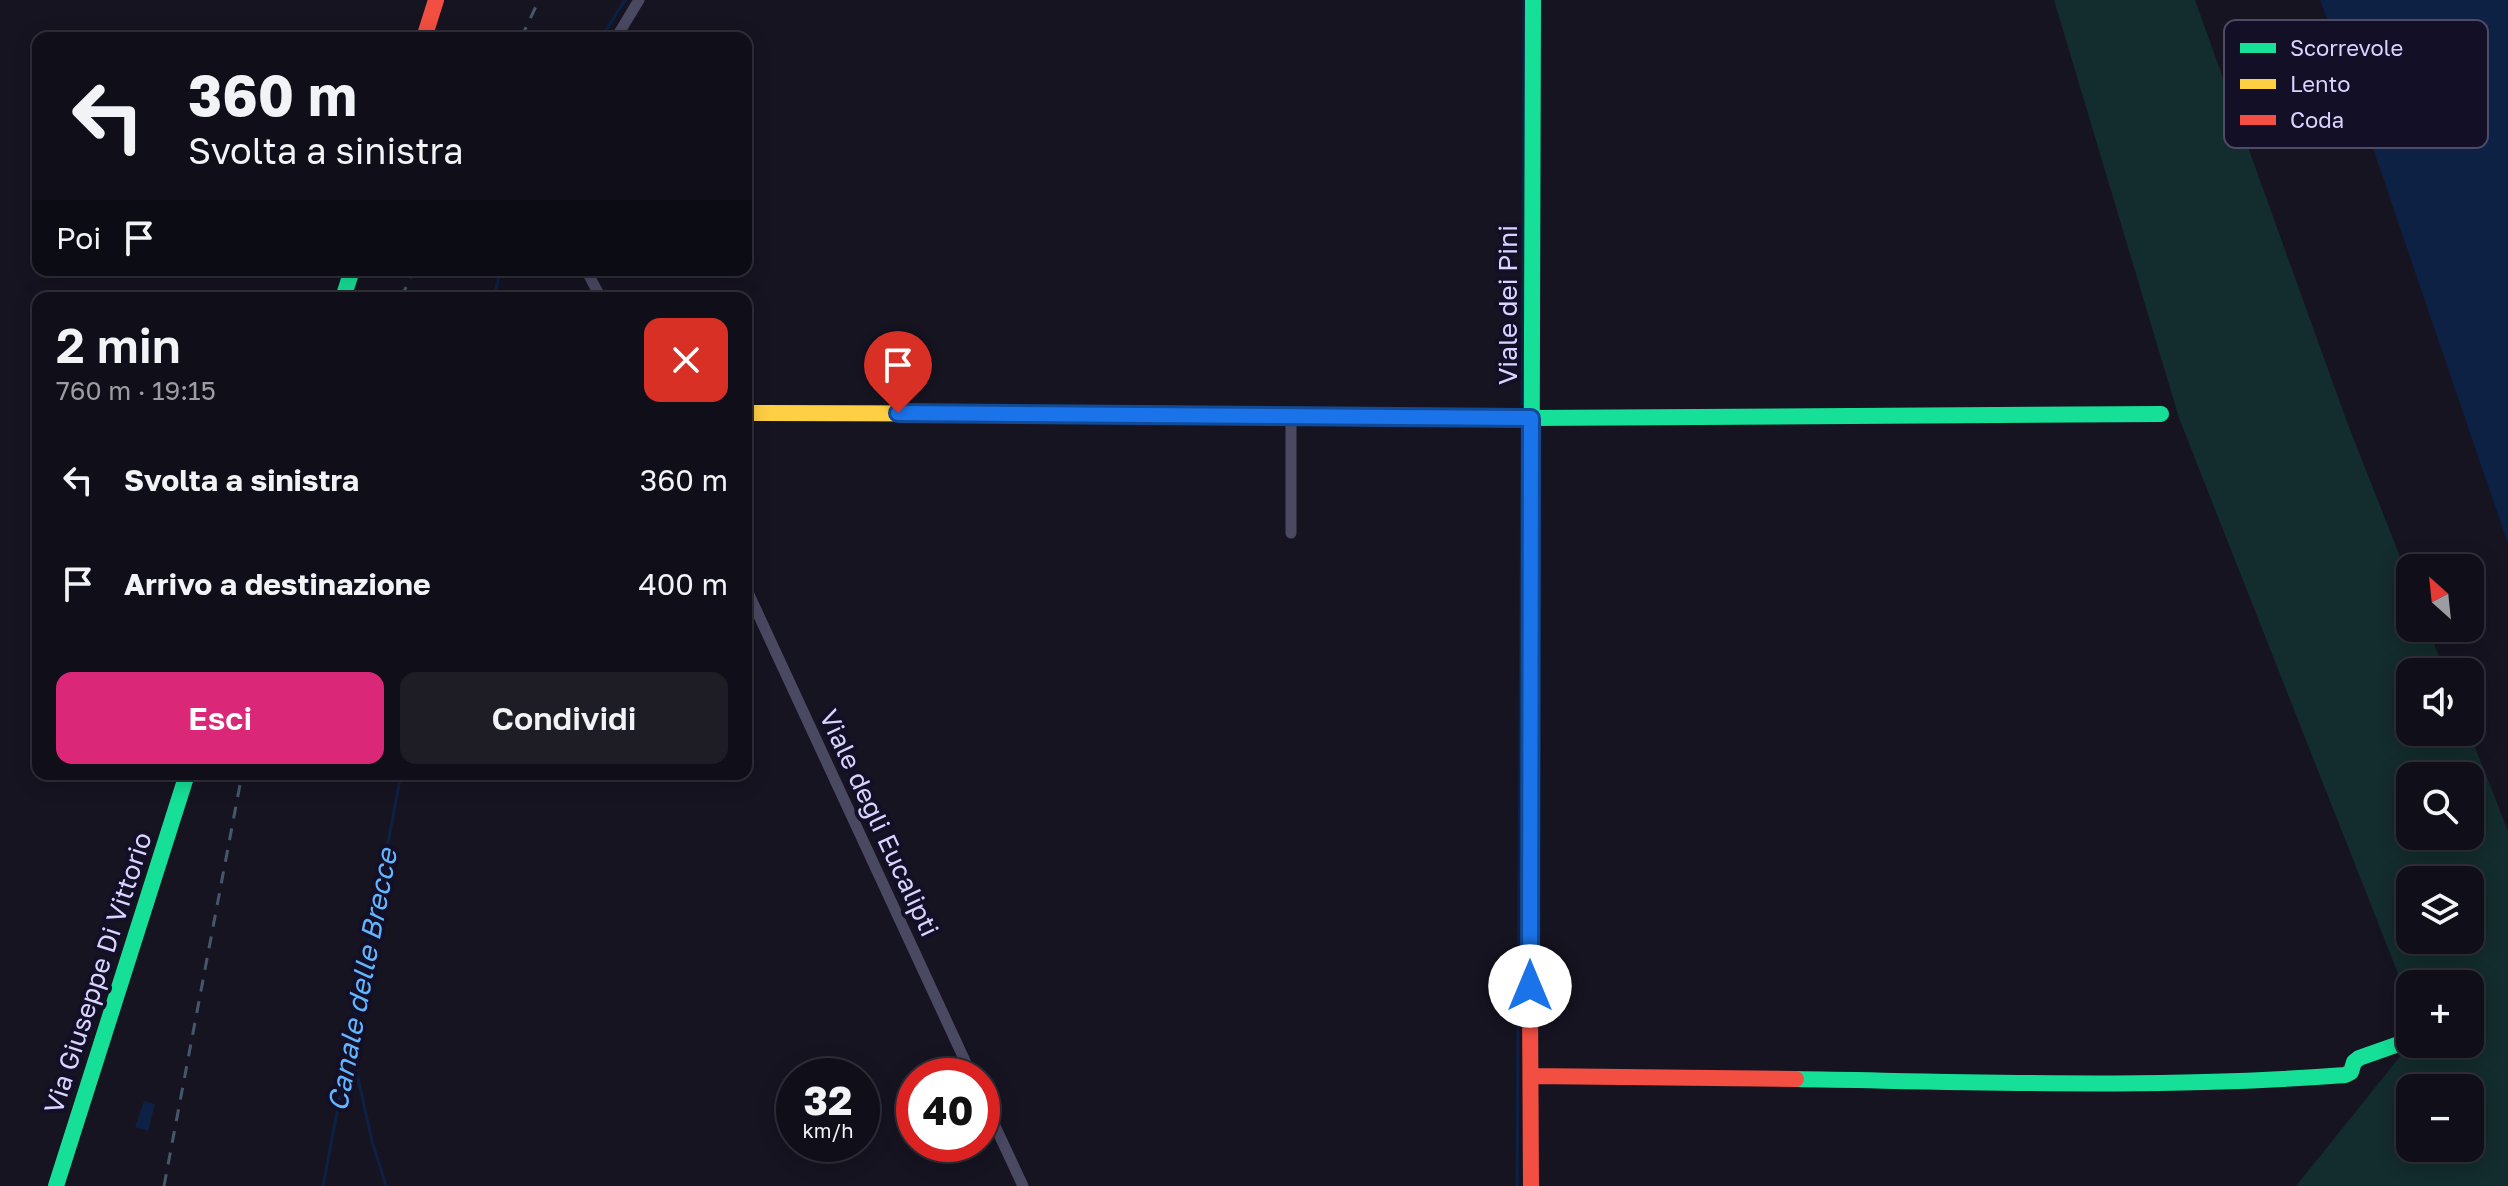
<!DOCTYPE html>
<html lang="it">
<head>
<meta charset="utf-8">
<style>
	:root { --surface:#100f19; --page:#1e1d26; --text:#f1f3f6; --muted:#9c9ca2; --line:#302f38; --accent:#db2777 }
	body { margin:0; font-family:"Golos Text",sans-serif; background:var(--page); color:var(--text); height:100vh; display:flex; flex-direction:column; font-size:30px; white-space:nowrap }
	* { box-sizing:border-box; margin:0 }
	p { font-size:26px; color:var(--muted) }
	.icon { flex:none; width:44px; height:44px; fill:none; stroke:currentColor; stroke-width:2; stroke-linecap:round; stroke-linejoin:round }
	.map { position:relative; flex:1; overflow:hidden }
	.drawer { position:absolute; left:32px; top:292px; width:720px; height:488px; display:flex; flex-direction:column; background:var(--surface); border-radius:16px; box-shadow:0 4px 20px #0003,0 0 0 2px var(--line) }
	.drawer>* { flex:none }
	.hud { position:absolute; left:32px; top:32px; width:720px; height:244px; border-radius:16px; box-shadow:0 4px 20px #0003,0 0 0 2px var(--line); background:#100f19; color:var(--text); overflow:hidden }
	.needle { width:52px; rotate:333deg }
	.fabs { position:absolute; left:2396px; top:554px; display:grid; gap:16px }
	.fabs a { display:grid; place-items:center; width:88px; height:88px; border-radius:16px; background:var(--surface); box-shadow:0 4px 20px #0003,0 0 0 2px var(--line); font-size:40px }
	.speed { position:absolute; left:776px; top:1058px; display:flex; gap:16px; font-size:40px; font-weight:700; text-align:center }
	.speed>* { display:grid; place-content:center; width:104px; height:104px; border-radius:50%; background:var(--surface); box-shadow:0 4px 20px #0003,0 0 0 2px var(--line); line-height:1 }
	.speed small { font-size:20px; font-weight:400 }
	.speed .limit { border:12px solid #d22; background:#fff; color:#111 }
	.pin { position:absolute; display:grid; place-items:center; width:68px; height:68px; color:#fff; margin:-82px -34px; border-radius:50% 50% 50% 0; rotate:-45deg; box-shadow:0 0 8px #0007 }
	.pin .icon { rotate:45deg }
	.me { position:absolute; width:88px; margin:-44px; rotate:0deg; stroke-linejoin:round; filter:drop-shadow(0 0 6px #0008) }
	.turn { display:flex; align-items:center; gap:28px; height:168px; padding:0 24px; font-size:36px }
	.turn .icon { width:104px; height:104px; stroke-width:2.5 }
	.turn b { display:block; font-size:56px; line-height:68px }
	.then { display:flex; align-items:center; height:76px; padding:0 24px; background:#0003; gap:16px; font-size:30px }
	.round { display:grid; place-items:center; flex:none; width:84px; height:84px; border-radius:16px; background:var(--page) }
	.head { display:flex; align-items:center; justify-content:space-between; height:136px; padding:0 24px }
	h1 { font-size:48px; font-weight:600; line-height:60px }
	.action { display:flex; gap:16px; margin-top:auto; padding:16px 24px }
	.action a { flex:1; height:92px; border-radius:16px; background:var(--accent); color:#fff; font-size:32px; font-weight:600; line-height:92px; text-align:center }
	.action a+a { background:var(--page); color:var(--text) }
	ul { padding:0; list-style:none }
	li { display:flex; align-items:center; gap:24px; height:104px; padding:0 24px }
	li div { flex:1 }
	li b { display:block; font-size:30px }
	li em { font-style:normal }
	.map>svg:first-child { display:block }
	.green { fill:#132c2d; fill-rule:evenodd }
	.water { fill:#0d2144 }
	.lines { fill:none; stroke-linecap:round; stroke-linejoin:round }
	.stream { stroke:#0d2144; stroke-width:3 }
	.street { stroke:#4a4962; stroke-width:11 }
	.fast { stroke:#16e098; stroke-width:16 }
	.slow { stroke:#ffcf43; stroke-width:16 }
	.jam { stroke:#f24e42; stroke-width:16 }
	.rail { stroke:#43596b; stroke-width:3; stroke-dasharray:12 10; stroke-linecap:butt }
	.route-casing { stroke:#114b97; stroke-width:20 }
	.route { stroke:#1a73e8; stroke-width:14 }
	.labels { text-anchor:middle; stroke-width:8; stroke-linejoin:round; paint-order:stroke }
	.street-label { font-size:26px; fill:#d9d4ff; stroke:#130f26 }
	.water-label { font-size:28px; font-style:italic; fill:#62b6ff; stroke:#130f26 }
	.key { fill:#130f26; stroke:#4e4a67; stroke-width:2 }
	.key-label { font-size:22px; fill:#d9d4ff }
</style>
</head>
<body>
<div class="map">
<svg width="2508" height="1186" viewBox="0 0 2508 1186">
	<rect width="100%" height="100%" fill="#161421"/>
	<path class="green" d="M 2054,0 L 2195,0 L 2347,422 L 2410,582 L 2410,628 L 2428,628 L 2445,672 L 2410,672 L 2410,732 L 2469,732 L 2508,831 L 2508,1186 L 2296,1186 L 2410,1044 L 2470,1044 L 2470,984 L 2410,984 L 2410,1004 L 2179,418 ZM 2410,776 L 2470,776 L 2470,836 L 2410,836 ZM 2410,880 L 2470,880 L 2470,940 L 2410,940 ZM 2410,1088 L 2470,1088 L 2470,1148 L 2410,1148 Z"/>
	<path class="water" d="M 2320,0 L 2508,0 L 2508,544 L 2342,58 Z
		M 144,1101 L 155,1104 L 148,1131 L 135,1127 Z"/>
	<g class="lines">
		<path class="stream" d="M 601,38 L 625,0
			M 494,298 L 500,270
			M 1522,404 L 1524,0
			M 350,1042 L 372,1141 L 386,1186
			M 323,1186 L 401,774
			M 1517,1186 L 1522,430"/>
		<path class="street" d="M 616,38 L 639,0
			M 586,270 L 601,298
			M 1291,533 L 1291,414
			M 746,588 L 972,1076
			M 982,1098 L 1023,1186"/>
		<path class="fast" d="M 343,298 L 352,270
			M 1181,414 L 1531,418 L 2161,414
			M 1530,1000 L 1533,0
			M 1796,1079 C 1979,1082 2162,1089 2345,1075 L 2351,1072 L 2354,1062 L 2359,1058 L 2410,1040
			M 56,1186 L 187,774"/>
		<path class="slow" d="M 746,413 L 1181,414"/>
		<path class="jam" d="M 424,38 L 436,0
			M 1530,1000 L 1531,1186
			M 1531,1076 L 1796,1079"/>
		<path class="rail" d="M 521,38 L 539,0
			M 401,298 L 414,270
			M 164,1186 L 242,774"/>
	</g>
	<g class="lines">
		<g class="route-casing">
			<path id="route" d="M 898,413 L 1531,418 L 1530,986"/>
		</g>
		<use href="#route" class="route"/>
	</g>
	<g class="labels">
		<g class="street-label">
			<text transform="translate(1508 305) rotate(-90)" y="9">Viale dei Pini</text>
			<text transform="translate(879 823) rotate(65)" y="9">Viale degli Eucalipti</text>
			<text transform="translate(98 973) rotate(-72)" y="9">Via Giuseppe Di Vittorio</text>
		</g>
		<g class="water-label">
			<text transform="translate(362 980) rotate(-79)" y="10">Canale delle Brecce</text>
		</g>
	</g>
	<rect x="2224" y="20" width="264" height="128" rx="12" class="key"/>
	<rect x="2240" y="43" width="36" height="10" fill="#16e098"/>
	<rect x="2240" y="79" width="36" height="10" fill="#ffcf43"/>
	<rect x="2240" y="115" width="36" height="10" fill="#f24e42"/>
	<g class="key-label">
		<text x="2290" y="56">Scorrevole</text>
		<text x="2290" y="92">Lento</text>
		<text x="2290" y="128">Coda</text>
	</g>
</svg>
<div class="fabs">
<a><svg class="needle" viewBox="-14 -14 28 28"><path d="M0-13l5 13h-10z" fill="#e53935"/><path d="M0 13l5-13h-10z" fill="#9c9ca2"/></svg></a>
<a><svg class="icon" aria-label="sound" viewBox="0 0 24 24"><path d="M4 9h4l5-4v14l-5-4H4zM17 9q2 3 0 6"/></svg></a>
<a><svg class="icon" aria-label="search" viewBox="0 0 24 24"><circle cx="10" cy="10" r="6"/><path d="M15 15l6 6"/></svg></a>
<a><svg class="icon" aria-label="layers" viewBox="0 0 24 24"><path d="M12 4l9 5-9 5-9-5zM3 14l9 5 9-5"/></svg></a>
<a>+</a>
<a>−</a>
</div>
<div class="speed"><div>32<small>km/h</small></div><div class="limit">40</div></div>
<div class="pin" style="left:898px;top:413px;background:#d93025"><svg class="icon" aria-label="arrive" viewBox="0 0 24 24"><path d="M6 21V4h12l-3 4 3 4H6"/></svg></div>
<svg class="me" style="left:1530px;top:986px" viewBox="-20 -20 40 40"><circle r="19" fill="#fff"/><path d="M0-13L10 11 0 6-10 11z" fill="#1a73e8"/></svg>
<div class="hud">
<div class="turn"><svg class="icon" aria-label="left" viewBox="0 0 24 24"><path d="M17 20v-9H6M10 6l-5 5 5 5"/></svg><div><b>360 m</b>Svolta a sinistra</div></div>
<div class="then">Poi<svg class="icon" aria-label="arrive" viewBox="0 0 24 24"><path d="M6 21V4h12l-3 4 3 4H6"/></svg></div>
</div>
<section class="drawer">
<div class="head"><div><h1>2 min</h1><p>760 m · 19:15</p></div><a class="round" style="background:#d93025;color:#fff"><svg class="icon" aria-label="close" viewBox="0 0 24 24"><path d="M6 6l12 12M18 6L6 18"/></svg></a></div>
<ul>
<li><svg class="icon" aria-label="left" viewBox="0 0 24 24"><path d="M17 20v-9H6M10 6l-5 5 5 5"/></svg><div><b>Svolta a sinistra</b></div><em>360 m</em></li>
<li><svg class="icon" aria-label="arrive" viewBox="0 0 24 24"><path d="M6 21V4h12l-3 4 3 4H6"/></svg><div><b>Arrivo a destinazione</b></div><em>400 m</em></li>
</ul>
<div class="action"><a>Esci</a><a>Condividi</a></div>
</section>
</div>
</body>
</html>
